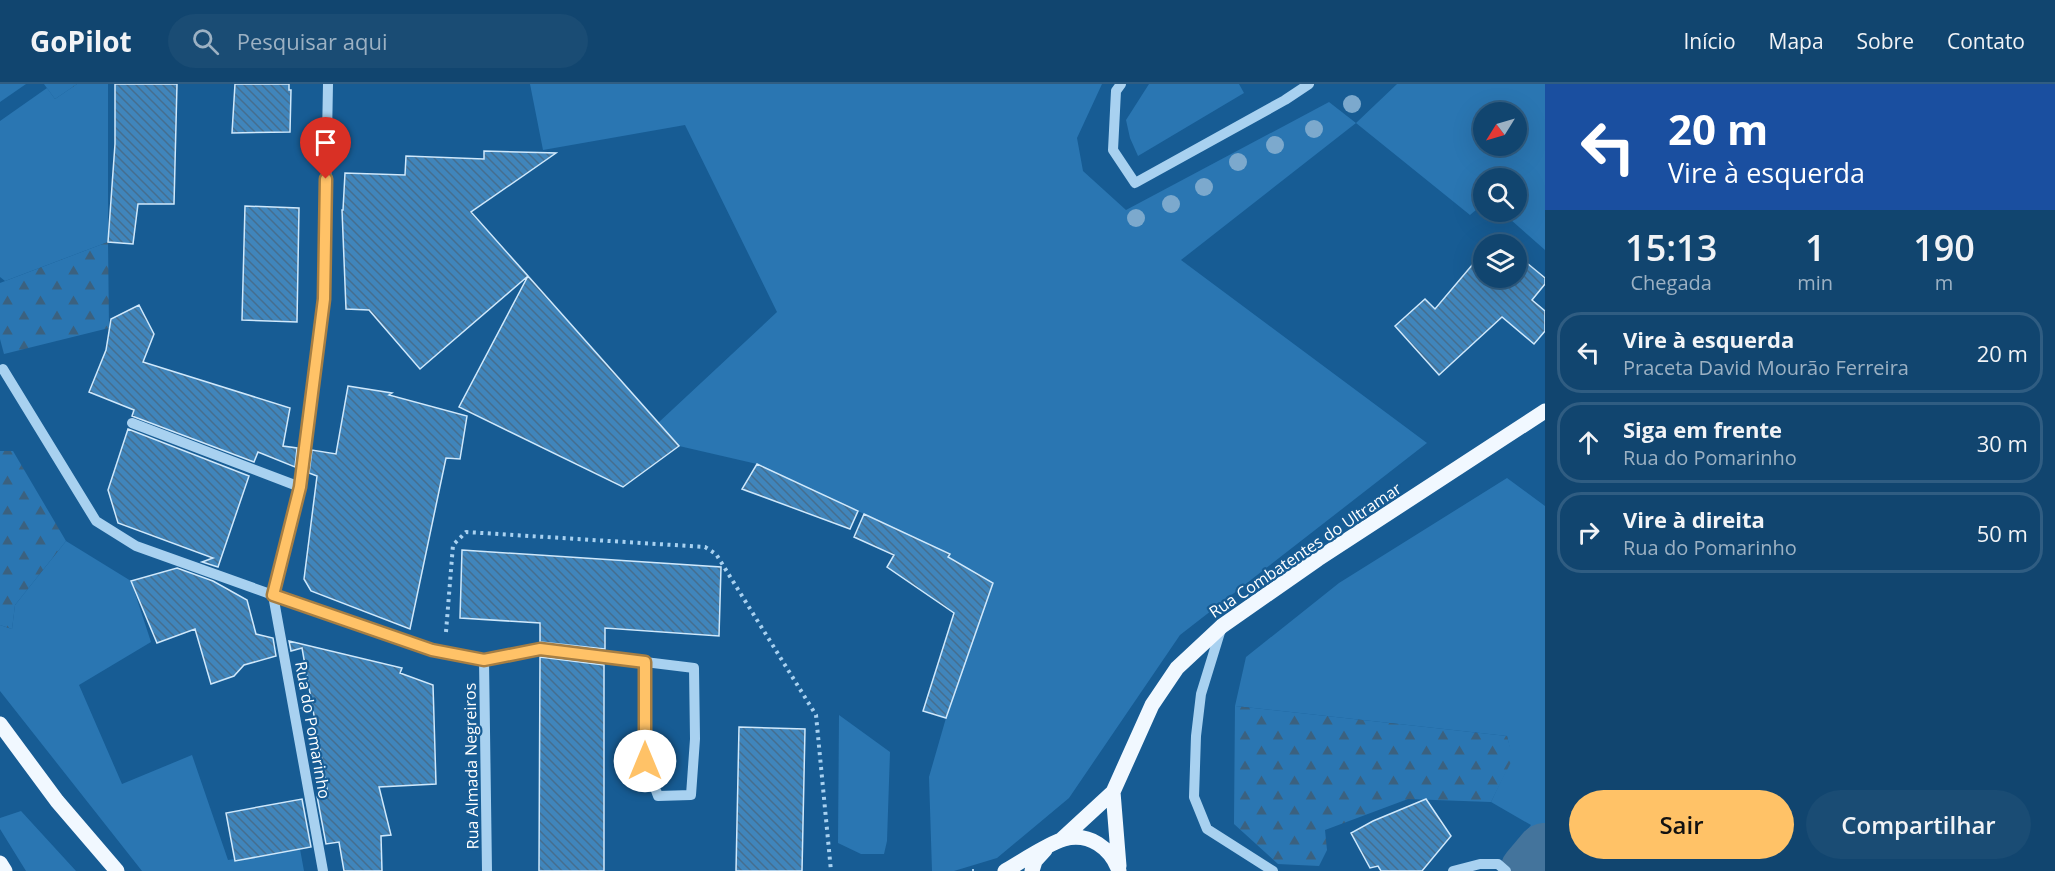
<!DOCTYPE html>
<html lang="pt">
<head>
<meta charset="utf-8">
<style>
	:root { --surface:#11456f; --page:#1a4c74; --text:#f1f3f6; --muted:#9cb1c3; --line:#305d82; --accent:#ffc267 }
	body { margin:0; font-family:"Open Sans",sans-serif; background:var(--page); color:var(--text); height:100vh; display:flex; flex-direction:column; font-size:22px; white-space:nowrap }
	* { box-sizing:border-box; margin:0 }
	p { font-size:20px; color:var(--muted) }
	.icon { flex:none; width:33px; height:33px; fill:none; stroke:currentColor; stroke-width:2; stroke-linecap:round; stroke-linejoin:round }
	.map { position:relative; flex:1; overflow:hidden }
	.drawer { display:flex; flex-direction:column; background:var(--surface); width:510px }
	.drawer>* { flex:none }
	.top-card { background:#1a4fa0; color:#fff; overflow:hidden }
	.needle { width:39px; rotate:233deg }
	.fabs { position:absolute; left:1473px; top:18px; display:grid; gap:12px }
	.fabs a { display:grid; place-items:center; width:54px; height:54px; border-radius:50%; background:var(--surface); box-shadow:0 6px 24px #0002,0 0 0 2px var(--line); font-size:30px }
	.pin { position:absolute; display:grid; place-items:center; width:51px; height:51px; color:#fff; margin:-62px -26px; border-radius:50% 50% 50% 0; rotate:-45deg; box-shadow:0 0 6px #0007 }
	.pin .icon { rotate:45deg }
	.me { position:absolute; width:66px; margin:-33px; rotate:0deg; stroke-linejoin:round; filter:drop-shadow(0 0 4px #0008) }
	.turn { display:flex; align-items:center; gap:21px; height:126px; padding:0 24px; font-size:27px }
	.turn .icon { width:78px; height:78px; stroke-width:2.5 }
	.turn b { display:block; font-size:42px; line-height:51px }
	.eta { display:flex; justify-content:space-evenly; align-items:center; height:102px; text-align:center }
	.eta b { font-size:36px; font-weight:600; line-height:42px }
	.cta { display:flex; gap:12px; margin-top:auto; padding:12px 24px }
	.cta a { flex:1; height:69px; border-radius:36px; background:var(--accent); color:#111; font-size:24px; font-weight:600; line-height:69px; text-align:center }
	.cta a+a { background:var(--page); color:var(--text) }
	ul { padding:0; list-style:none }
	li { display:flex; align-items:center; gap:18px; height:81px; margin:0 12px 9px; padding:0 12px; border:3px solid var(--line); border-radius:24px }
	li div { flex:1 }
	li b { display:block; font-size:22px }
	li em { font-style:normal }
	header { display:flex; align-items:center; gap:36px; box-sizing:border-box; height:84px; padding:0 30px; background:var(--surface); border-bottom:2px solid var(--line) }
	header strong { font-size:28px }
	nav { display:flex; gap:33px; margin-inline-start:auto; font-size:21px }
	.search { width:420px; height:54px; background:var(--page); display:flex; align-items:center; gap:15px; box-sizing:border-box; padding:0 21px; border-radius:33px; color:var(--muted); font-size:22px }
	main { display:flex; flex:1; min-height:0 }
	.map>svg:first-child { display:block }
	.green { fill:#2a76b2; fill-rule:evenodd }
	.forest { fill:url(#forest-firs) }
	.lines { fill:none; stroke-linecap:round; stroke-linejoin:round }
	.river { stroke:#44749c; stroke-width:58 }
	.building { fill:url(#building-back-hatch); stroke:#cfe8fb; stroke-width:1.5 }
	.path { stroke:#a8d1f0; stroke-width:4; stroke-dasharray:3 4.5; stroke-linecap:butt }
	.minor { stroke:#a8d1f0; stroke-width:10 }
	.major { stroke:#f1f8ff; stroke-width:15 }
	.tree { fill:#7ca9cd }
	.route-casing { stroke:#a67e43; stroke-width:15 }
	.route { stroke:#ffc267; stroke-width:10 }
	.labels { text-anchor:middle; stroke-width:4.5; stroke-linejoin:round; paint-order:stroke }
	.street-label { font-size:16px; fill:#fff; stroke:#175c94 }
</style>
</head>
<body>
<header>
<strong>GoPilot</strong>
<div class="search"><svg class="icon" aria-label="search" viewBox="0 0 24 24"><circle cx="10" cy="10" r="6"/><path d="M15 15l6 6"/></svg>Pesquisar aqui</div>
<nav><a>Início</a><a>Mapa</a><a>Sobre</a><a>Contato</a></nav>
</header>
<main>
<div class="map">
<svg width="1545" height="787" viewBox="0 0 1545 787">
	<defs>
		<pattern id="forest-firs" width="22" height="20" patternUnits="userSpaceOnUse" patternTransform="scale(1.5)"><rect width="22" height="20" fill="#2a76b2"/><path d="M5 1l3.5 6h-7zM16 11l3.5 6h-7z" fill="#3b617f"/></pattern>
		<pattern id="building-back-hatch" width="6" height="6" patternUnits="userSpaceOnUse" patternTransform="scale(1.5)"><rect width="6" height="6" fill="#4085bb"/><path d="M-1 5l2 2M0 0l6 6M5-1l2 2" fill="none" stroke="#456e8f"/></pattern>
	</defs>
	<rect width="100%" height="100%" fill="#175c94"/>
	<path class="green" d="M 0,0 L 26,0 L 0,18 Z
		M 77,0 L 108,0 L 108,158 L 5,197 L 0,193 L 0,37 L 47,4 L 55,15 Z
		M 530,0 L 1102,0 L 1077,54 L 1083,87 L 1126,126 L 1329,18 L 1356,39 L 1397,0 L 1545,0 L 1545,166 L 1502,128 L 1516,128 L 1516,94 L 1484,94 L 1483,120 L 1470,131 L 1356,39 L 1181,176 L 1427,359 L 1180,551 L 1069,714 L 997,774 L 954,787 L 932,787 L 929,693 L 948,627 L 992,499 L 907,450 L 757,380 L 679,362 L 658,339 L 777,228 L 685,41 L 543,66 ZM 1484,28 L 1516,28 L 1516,62 L 1484,62 Z
		M 1149,0 L 1239,0 L 1244,9 L 1138,72 L 1130,54 L 1126,36 Z
		M 1507,394 L 1545,422 L 1545,787 L 1525,787 L 1507,770 L 1531,741 L 1491,718 L 1512,674 L 1507,652 L 1235,622 L 1246,573 L 1339,499 Z
		M 66,457 L 131,497 L 151,558 L 79,601 L 122,700 L 192,671 L 228,776 L 300,765 L 304,787 L 142,787 L 0,607 L 0,541 L 12,545 L 15,521 Z
		M 839,631 L 890,668 L 887,757 L 884,770 L 861,770 L 838,759 Z
		M 21,727 L 76,787 L 26,787 L 0,745 L 0,734 Z"/>
	<path class="forest" d="M 44,0 L 77,0 L 55,15 Z
		M 108,158 L 109,244 L 4,270 L 0,255 L 0,199 Z
		M 0,367 L 13,367 L 66,457 L 15,521 L 12,545 L 0,541 Z
		M 1235,622 L 1507,652 L 1513,674 L 1491,718 L 1408,715 L 1325,746 L 1327,766 L 1319,782 L 1278,780 L 1234,740 Z"/>
	<g class="lines">
		<path class="river" d="M 1529,787 L 1545,768"/>
	</g>
	<path class="building" d="M 115,0 L 177,0 L 174,120 L 138,120 L 133,160 L 108,158 L 115,60 Z
		M 235,0 L 289,0 L 289,6 L 291,6 L 290,48 L 232,49 Z
		M 484,67 L 556,69 L 471,128 L 528,192 L 420,285 L 369,226 L 346,225 L 342,126 L 343,126 L 345,89 L 405,91 L 406,72 L 484,75 Z
		M 245,122 L 299,124 L 297,238 L 242,236 Z
		M 1484,167 L 1484,194 L 1516,194 L 1516,170 L 1545,194 L 1545,200 L 1532,216 L 1545,227 L 1545,247 L 1534,260 L 1502,233 L 1439,291 L 1395,242 L 1425,215 L 1435,225 Z
		M 528,192 L 679,362 L 623,403 L 459,323 Z
		M 139,221 L 154,250 L 143,278 L 290,324 L 283,362 L 297,364 L 295,383 L 258,368 L 254,378 L 132,332 L 134,326 L 89,308 L 106,266 L 111,235 Z
		M 348,302 L 392,309 L 389,311 L 467,332 L 460,375 L 446,374 L 410,545 L 311,507 L 304,495 L 317,392 L 309,389 L 312,366 L 336,370 Z
		M 128,345 L 249,392 L 218,483 L 202,478 L 213,474 L 118,439 L 108,406 Z
		M 757,380 L 858,427 L 850,445 L 742,405 Z
		M 864,430 L 950,470 L 948,473 L 993,499 L 946,634 L 923,627 L 954,529 L 887,483 L 894,471 L 854,453 Z
		M 462,466 L 721,483 L 719,552 L 605,544 L 605,565 L 540,558 L 540,539 L 460,534 Z
		M 177,484 L 213,497 L 247,516 L 256,550 L 273,554 L 276,572 L 244,581 L 234,592 L 211,600 L 195,545 L 157,559 L 131,497 Z
		M 289,557 L 402,584 L 400,589 L 433,601 L 436,700 L 379,703 L 391,751 L 381,752 L 382,787 L 344,787 L 339,758 L 326,760 L 317,712 L 328,710 L 302,564 L 291,567 Z
		M 540,573 L 604,581 L 604,787 L 539,787 Z
		M 739,643 L 805,645 L 802,787 L 736,787 Z
		M 302,715 L 311,763 L 235,777 L 226,729 Z
		M 1426,715 L 1451,752 L 1422,787 L 1381,787 L 1378,782 L 1370,784 L 1351,749 L 1373,737 Z"/>
	<g class="lines">
		<path class="path" d="M 446,548 L 453,461 L 466,448 L 705,463 L 716,470 L 816,631 L 831,787
			M 972,787 L 974,787"/>
		<path class="minor" d="M 1121,0 L 1116,7 L 1113,66 L 1135,99 L 1285,16 L 1309,0
			M 3,285 L 96,437 L 136,462 L 273,511 L 300,403 L 324,215 L 328,0
			M 132,339 L 300,403
			M 1221,545 L 1201,610 L 1196,652 L 1194,713 L 1207,745 L 1273,787
			M 484,576 L 487,787
			M 323,787 L 273,511 L 432,566 L 484,576 L 540,565 L 645,578 L 645,677 L 658,712 L 691,711 L 695,655 L 694,584 L 645,578
			M 1453,787 L 1480,780 L 1498,780 L 1506,787"/>
		<path class="major" d="M 0,640 L 57,717 L 117,787
			M 1113,708 L 1119,782
			M 1062,755 L 1113,708 L 1152,621 L 1177,584 L 1222,542 L 1318,475 L 1545,327
			M 0,779 L 5,787
			M 1005,787 C 1019,779 1049,759 1064,755 C 1089,748 1111,764 1119,787
			M 1032,787 L 1035,777 L 1045,766"/>
	</g>
	<g class="tree">
		<circle cx="1352" cy="20" r="9"/>
		<circle cx="1314" cy="45" r="9"/>
		<circle cx="1275" cy="61" r="9"/>
		<circle cx="1238" cy="78" r="9"/>
		<circle cx="1204" cy="103" r="9"/>
		<circle cx="1171" cy="120" r="9"/>
		<circle cx="1136" cy="134" r="9"/>
	</g>
	<g class="lines">
		<g class="route-casing">
			<path id="route" d="M 326,95 L 324,215 L 300,403 L 273,511 L 432,566 L 484,576 L 540,565 L 645,578 L 645,677"/>
		</g>
		<use href="#route" class="route"/>
	</g>
	<g class="labels">
		<g class="street-label">
			<text transform="translate(1305 466) rotate(-34)" y="6">Rua Combatentes do Ultramar</text>
			<text transform="translate(313 646) rotate(80)" y="6">Rua do Pomarinho</text>
			<text transform="translate(471 682) rotate(-91)" y="6">Rua Almada Negreiros</text>
		</g>
	</g>
</svg>
<div class="fabs">
<a><svg class="needle" viewBox="-14 -14 28 28"><path d="M0-13l5 13h-10z" fill="#e53935"/><path d="M0 13l5-13h-10z" fill="#9cb1c3"/></svg></a>
<a><svg class="icon" aria-label="search" viewBox="0 0 24 24"><circle cx="10" cy="10" r="6"/><path d="M15 15l6 6"/></svg></a>
<a><svg class="icon" aria-label="layers" viewBox="0 0 24 24"><path d="M12 4l9 5-9 5-9-5zM3 14l9 5 9-5"/></svg></a>
</div>
<div class="pin" style="left:326px;top:95px;background:#d93025"><svg class="icon" aria-label="arrive" viewBox="0 0 24 24"><path d="M6 21V4h12l-3 4 3 4H6"/></svg></div>
<svg class="me" style="left:645px;top:677px" viewBox="-20 -20 40 40"><circle r="19" fill="#fff"/><path d="M0-13L10 11 0 6-10 11z" fill="#ffc267"/></svg>
</div>
<section class="drawer">
<div class="top-card">
<div class="turn"><svg class="icon" aria-label="left" viewBox="0 0 24 24"><path d="M17 20v-9H6M10 6l-5 5 5 5"/></svg><div><b>20 m</b>Vire à esquerda</div></div>
</div>
<div class="eta">
<div><b>15:13</b><p>Chegada</p></div>
<div><b>1</b><p>min</p></div>
<div><b>190</b><p>m</p></div>
</div>
<ul>
<li><svg class="icon" aria-label="left" viewBox="0 0 24 24"><path d="M17 20v-9H6M10 6l-5 5 5 5"/></svg><div><b>Vire à esquerda</b><p>Praceta David Mourão Ferreira</p></div><em>20 m</em></li>
<li><svg class="icon" aria-label="ahead" viewBox="0 0 24 24"><path d="M12 20V5M6 11l6-6 6 6"/></svg><div><b>Siga em frente</b><p>Rua do Pomarinho</p></div><em>30 m</em></li>
<li><svg class="icon" aria-label="right" viewBox="0 0 24 24"><path d="M7 20v-9h11M14 6l5 5-5 5"/></svg><div><b>Vire à direita</b><p>Rua do Pomarinho</p></div><em>50 m</em></li>
</ul>
<div class="cta"><a>Sair</a><a>Compartilhar</a></div>
</section>
</main>
</body>
</html>
